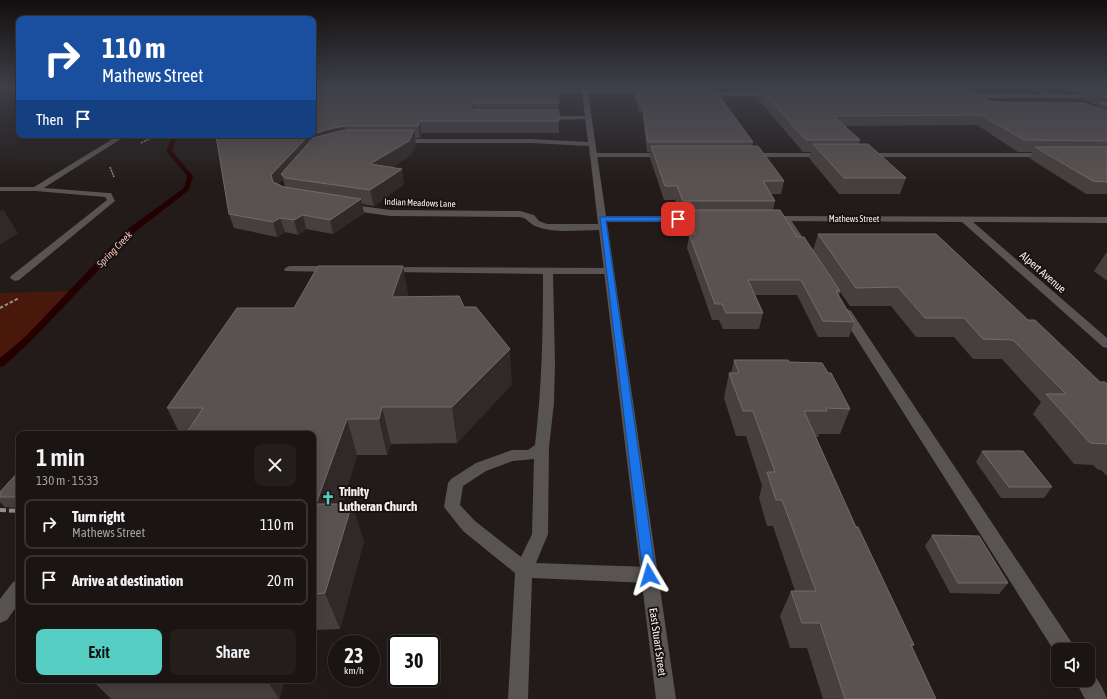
<!DOCTYPE html>
<html lang="en">
<head>
<meta charset="utf-8">
<style>
	:root { --surface:#1a1413; --page:#231d1c; --text:#f1f3f6; --muted:#9f9ea0; --line:#383333; --accent:#56cec3 }
	body { margin:0; font-family:"Asap Condensed",sans-serif; background:var(--page); color:var(--text); height:100vh; display:flex; flex-direction:column; font-size:15px; white-space:nowrap }
	* { box-sizing:border-box; margin:0 }
	p { font-size:13px; color:var(--muted) }
	.icon { flex:none; width:22px; height:22px; fill:none; stroke:currentColor; stroke-width:2; stroke-linecap:round; stroke-linejoin:round }
	.map { position:relative; flex:1; overflow:hidden }
	.details { position:absolute; left:16px; top:431px; width:300px; height:252px; display:flex; flex-direction:column; background:var(--surface); border-radius:8px; box-shadow:0 4px 16px #0002,0 0 0 1px var(--line) }
	.details>* { flex:none }
	.hud { position:absolute; left:16px; top:16px; width:300px; height:122px; border-radius:8px; box-shadow:0 4px 16px #0002,0 0 0 1px var(--line); background:#1a4fa0; color:#fff; overflow:hidden }
	.controls { position:absolute; left:1051px; top:643px; display:grid; gap:8px }
	.controls a { display:grid; place-items:center; width:44px; height:44px; border-radius:8px; background:var(--surface); box-shadow:0 4px 16px #0002,0 0 0 1px var(--line); font-size:20px }
	.speed { position:absolute; left:328px; top:635px; display:flex; gap:8px; font-size:20px; font-weight:700; text-align:center }
	.speed>* { display:grid; place-content:center; width:52px; height:52px; border-radius:50%; background:var(--surface); box-shadow:0 4px 16px #0002,0 0 0 1px var(--line); line-height:1 }
	.speed small { font-size:10px; font-weight:400 }
	.speed .limit { border:2px solid #111; border-radius:6px; background:#fff; color:#111 }
	.pin { position:absolute; display:grid; place-items:center; width:34px; height:34px; color:#fff; margin:-17px; border-radius:8px; box-shadow:0 2px 6px #0006 }
	.me { position:absolute; width:44px; margin:-22px; rotate:353deg; stroke-linejoin:round; filter:drop-shadow(0 0 3px #0008) }
	.turn { display:flex; align-items:center; gap:14px; height:84px; padding:0 20px; font-size:18px }
	.turn .icon { width:52px; height:52px; stroke-width:2.5 }
	.turn b { display:block; font-size:28px; line-height:34px }
	.then { display:flex; align-items:center; height:38px; padding:0 20px; background:#0003; gap:8px; font-size:15px }
	.round { display:grid; place-items:center; flex:none; width:42px; height:42px; border-radius:8px; background:var(--page) }
	.overview { display:flex; align-items:center; justify-content:space-between; height:68px; padding:0 20px }
	h1 { font-size:24px; font-weight:600; line-height:30px }
	.cta { display:flex; gap:8px; margin-top:auto; padding:8px 20px }
	.cta a { flex:1; height:46px; border-radius:8px; background:var(--accent); color:#111; font-size:16px; font-weight:600; line-height:46px; text-align:center }
	.cta a+a { background:var(--page); color:var(--text) }
	ul { padding:0; list-style:none }
	li { display:flex; align-items:center; gap:12px; height:50px; margin:0 8px 6px; padding:0 12px; border:2px solid var(--line); border-radius:8px }
	li div { flex:1 }
	li b { display:block; font-size:15px }
	li em { font-style:normal }
	.map>svg:first-child { display:block }
	.green { fill:#48190b }
	.lines { fill:none; stroke-linecap:round; stroke-linejoin:round }
	.stream { fill:#240000; fill-rule:evenodd }
	.path-far2 { stroke:#948e8d; stroke-width:1.5; stroke-dasharray:2 1; stroke-linecap:butt }
	.path-far1 { stroke:#948e8d; stroke-width:2; stroke-dasharray:3.5 2; stroke-linecap:butt }
	.path { stroke:#948e8d; stroke-width:4; stroke-dasharray:6 3; stroke-linecap:butt }
	.service { fill:#585453; fill-rule:evenodd }
	.minor { fill:#585453; fill-rule:evenodd }
	.wall { fill:#473f3d; fill-rule:evenodd }
	.shaded-wall { fill:#302927 }
	.building { fill:#5a5251; stroke:#726b6a }
	.route { fill:#1a73e8; stroke:#114b97 }
	.labels { text-anchor:middle; stroke-width:4; stroke-linejoin:round; paint-order:stroke }
	.far-street-label { font-size:9px; fill:#f6f1f0; stroke:#191210 }
	.far-water-label { font-size:10px; font-style:italic; fill:#fac9bb; stroke:#191210 }
	.street-label { font-size:11px; fill:#f6f1f0; stroke:#191210 }
	.near-poi-label { font-size:13px; font-weight:bold; fill:#f6f1f0; stroke:#191210; text-anchor:start }
</style>
</head>
<body>
<div class="map">
<svg width="1107" height="699" viewBox="0 0 1107 699">
	<rect width="100%" height="100%" fill="#221b19"/>
	<path class="green" d="M 71,291 L 30,338 L 0,364 L 0,293 Z"/>
	<g class="lines">
		<path class="stream" d="M 176,135 L 183,135 L 176,140 L 172,151 L 193,176 L 189,190 L 135,232 L 32,340 L 4,366 L 0,367 L 0,358 L 26,336 L 129,228 L 184,188 L 187,176 L 166,151 L 171,139 Z"/>
		<path class="path-far2" d="M 141,143 L 157,135
			M 110,167 L 114,177"/>
		<path class="path-far1" d="M 0,308 L 19,298"/>
		<path class="path" d="M 0,510 L 19,511"/>
		<path class="service" d="M 588,116 L 591,118 L 590,119 L 544,120 L 541,118 L 544,116 Z
			M 590,153 L 666,153 L 670,155 L 666,157 L 593,157 L 589,155 Z
			M 745,153 L 826,153 L 830,155 L 826,157 L 748,157 L 744,155 Z
			M 861,153 L 1048,153 L 1052,155 L 1048,157 L 864,157 L 860,155 Z
			M 33,187 L 108,193 L 111,193 L 115,201 L 19,280 L 15,281 L 10,278 L 11,276 L 107,200 L 105,197 L 36,191 L 33,191 Z
			M 786,216 L 789,217 L 811,250 L 809,252 L 803,252 L 801,250 L 782,219 Z
			M 289,266 L 332,266 L 337,269 L 332,272 L 285,271 L 284,269 Z
			M 389,267 L 609,268 L 614,271 L 609,274 L 553,274 L 555,362 L 554,403 L 549,447 L 548,534 L 536,563 L 649,567 L 655,569 L 658,575 L 655,581 L 649,583 L 532,578 L 528,699 L 508,699 L 515,573 L 463,531 L 444,507 L 448,483 L 451,479 L 476,463 L 512,450 L 528,450 L 535,445 C 542,387 543,332 543,274 L 385,272 L 384,270 ZM 534,459 L 532,534 L 521,557 L 475,521 L 460,505 L 463,486 L 486,471 L 513,461 Z
			M 845,308 L 851,311 L 1072,643 L 1075,650 L 1058,650 L 1058,657 L 839,311 Z
			M 19,580 L 19,603 L 7,620 L 0,623 L 0,599 L 13,582 Z
			M 1088,671 C 1097,675 1104,690 1107,699 L 1085,699 L 1075,680 L 1088,680 Z"/>
		<path class="minor" d="M 582,85 L 586,85 L 587,90 L 650,90 L 653,92 L 650,94 L 588,93 L 606,216 L 700,216 L 704,219 L 700,222 L 607,222 L 676,699 L 656,699 L 599,230 C 579,230 554,234 535,226 C 528,223 529,219 520,217 L 390,216 L 347,210 L 343,207 L 347,204 L 390,210 L 520,211 L 534,215 L 539,221 L 547,224 L 598,224 L 589,146 L 531,143 L 399,143 L 396,141 L 399,139 L 531,139 L 588,142 L 582,93 L 542,93 L 539,91 L 542,89 L 582,90 Z
			M 1023,85 L 1030,85 L 1050,94 L 1107,94 L 1107,98 L 964,98 L 961,96 L 964,94 L 1043,94 Z
			M 0,87 L 19,87 L 19,91 L 0,91 Z
			M 702,92 L 776,93 L 779,95 L 776,97 L 700,95 L 699,94 Z
			M 119,135 L 127,135 L 39,191 L 0,191 L 0,187 L 34,187 Z
			M 770,216 L 1107,217 L 1107,223 L 973,222 L 1107,338 L 1107,348 L 1103,347 L 962,222 L 767,221 L 766,219 Z"/>
	</g>
	<path class="wall" d="M 313,85 L 558,85 L 559,133 L 422,133 L 420,138 L 415,138 L 416,144 L 411,155 L 392,167 L 404,184 L 374,206 L 362,204 L 364,213 L 333,234 L 306,229 L 298,235 L 285,232 L 277,237 L 234,228 L 229,214 L 219,136 ZM 283,179 L 285,187 L 278,184 Z
		M 630,85 L 710,85 L 709,90 L 753,142 L 752,146 L 784,181 L 781,194 L 771,194 L 775,201 L 773,210 L 797,237 L 813,250 L 818,234 L 1028,320 L 1100,382 L 1107,384 L 1107,476 L 1101,470 L 1098,470 L 1093,465 L 1074,464 L 1033,414 L 1041,402 L 1002,359 L 973,359 L 954,337 L 916,337 L 891,306 L 850,306 L 840,292 L 839,296 L 854,322 L 849,337 L 818,337 L 797,295 L 755,295 L 763,313 L 759,329 L 723,329 L 719,320 L 712,320 L 687,248 L 689,236 L 684,224 L 685,215 L 681,215 L 675,200 L 664,200 L 650,158 L 650,152 L 647,152 L 642,112 L 639,112 L 634,96 L 634,89 L 631,89 Z
		M 747,85 L 781,85 L 780,89 L 786,89 L 781,85 L 955,85 L 953,89 L 992,102 L 1097,108 L 1098,106 L 1084,100 L 1087,93 L 1068,92 L 1050,85 L 1107,85 L 1107,194 L 1086,194 L 1029,158 L 1033,152 L 1018,152 L 977,125 L 845,126 L 860,140 L 859,144 L 906,178 L 900,194 L 839,194 L 809,158 L 811,152 L 803,152 L 758,99 L 760,92 L 753,92 Z
		M 1106,253 L 1107,253 L 1107,281 L 1094,271 Z
		M 408,297 L 464,307 L 512,384 L 457,443 L 391,444 L 387,455 L 357,455 L 342,504 L 364,541 L 340,629 L 313,630 L 313,434 L 180,434 L 167,408 L 294,308 Z
		M 734,360 L 789,362 L 828,373 L 850,409 L 840,434 L 819,434 L 818,437 L 815,437 L 856,527 L 914,645 L 912,648 L 936,699 L 823,699 L 807,648 L 790,648 L 780,616 L 791,591 L 795,591 L 773,526 L 767,526 L 759,498 L 762,486 L 746,436 L 736,436 L 724,398 L 729,373 L 731,373 Z
		M 982,451 L 1052,487 L 1044,498 L 1001,498 L 976,462 Z
		M 19,471 L 19,508 L 5,507 L 0,502 L 0,492 Z
		M 932,535 L 1008,583 L 999,594 L 950,593 L 925,546 Z
		M 92,680 L 285,680 L 279,699 L 111,699 Z"/>
	<path class="shaded-wall" d="M 474,103 L 475,114 L 470,107 Z
		M 420,121 L 422,133 L 420,138 L 418,126 Z
		M 345,126 L 348,138 L 281,174 L 283,179 L 275,188 L 271,175 L 309,135 L 313,135 L 313,134 L 329,129 Z
		M 414,130 L 416,144 L 411,155 L 373,179 L 370,164 Z
		M 402,169 L 404,184 L 374,206 L 370,190 Z
		M 361,199 L 364,213 L 333,234 L 330,220 Z
		M 3,209 L 18,233 L 0,245 L 0,211 Z
		M 303,215 L 306,229 L 298,235 L 294,220 Z
		M 280,218 L 285,232 L 277,237 L 273,222 Z
		M 403,266 L 409,298 L 392,297 Z
		M 510,349 L 512,384 L 457,443 L 452,407 Z
		M 382,407 L 391,444 L 387,455 L 379,419 Z
		M 347,419 L 357,455 L 330,541 L 316,504 Z
		M 352,504 L 364,541 L 340,629 L 325,593 Z
		M 267,680 L 285,680 L 279,699 Z"/>
	<path class="building" d="M 313,85 L 558,85 L 559,103 L 474,103 L 470,107 L 474,110 L 559,110 L 559,121 L 420,121 L 418,126 L 345,126 L 329,129 L 313,134 Z
		M 634,88 L 715,90 L 753,142 L 648,142 L 643,104 L 640,104 Z
		M 760,89 L 968,89 L 992,102 L 1084,103 L 1107,112 L 1107,141 L 1024,140 L 981,115 L 834,116 L 860,140 L 806,140 Z
		M 1088,90 L 1107,90 L 1107,97 Z
		M 1100,103 L 1107,103 L 1107,106 Z
		M 345,130 L 414,130 L 409,141 L 370,164 L 402,169 L 370,190 L 286,178 L 281,174 L 313,138 Z
		M 219,135 L 310,135 L 309,135 L 271,175 L 273,182 L 284,187 L 361,199 L 330,220 L 303,215 L 294,220 L 280,218 L 273,222 L 229,214 L 216,136 L 219,136 Z
		M 813,144 L 868,144 L 906,178 L 844,178 Z
		M 651,146 L 758,146 L 784,181 L 763,181 L 775,201 L 683,201 L 677,186 L 665,186 Z
		M 1035,147 L 1107,147 L 1107,182 L 1093,181 Z
		M 686,210 L 780,210 L 797,237 L 804,237 L 840,291 L 836,291 L 854,322 L 823,321 L 801,280 L 748,280 L 763,313 L 726,313 L 722,304 L 715,304 L 689,234 L 695,234 Z
		M 818,234 L 936,234 L 1028,320 L 1035,320 L 1100,382 L 1105,382 L 1107,384 L 1107,444 L 1090,443 L 1046,394 L 1066,394 L 1013,340 L 983,339 L 964,318 L 925,318 L 898,287 L 856,288 Z
		M 318,266 L 403,266 L 392,297 L 459,296 L 464,307 L 476,307 L 510,349 L 452,407 L 382,407 L 379,419 L 347,419 L 316,504 L 352,504 L 325,593 L 313,594 L 313,434 L 186,434 L 203,408 L 167,408 L 237,308 L 294,308 Z
		M 734,360 L 788,360 L 789,362 L 822,363 L 828,373 L 831,373 L 850,409 L 826,408 L 827,411 L 804,411 L 856,527 L 858,527 L 914,645 L 911,645 L 936,699 L 845,699 L 820,623 L 802,623 L 791,591 L 816,591 L 782,500 L 776,500 L 767,472 L 775,472 L 753,411 L 743,411 L 729,373 L 739,373 Z
		M 982,451 L 1023,451 L 1052,487 L 1009,487 Z
		M 19,471 L 19,497 L 0,497 L 0,492 Z
		M 932,535 L 979,536 L 1008,583 L 958,583 Z"/>
	<linearGradient id="sky" x2="0" y2="1"><stop stop-color="#130f0e"/><stop offset="0.47" stop-color="#3e3f49"/><stop offset="1" stop-color="#3e3f49" stop-opacity="0"/></linearGradient>
	<rect width="1107" height="182" fill="url(#sky)"/>
	<path class="route" d="M 600,217 L 678,217 L 682,219 L 678,221 L 606,221 L 656,575 L 654,579 L 649,581 L 644,579 L 643,575 Z"/>
	<defs>
		<g id="church-bare" transform="scale(1.08)"><path d="M-1.2-6h2.4v3.5h3.3v2.4h-3.3V6h-2.4V-.1h-3.3v-2.4h3.3Z" fill="#56cec3" stroke="#191210" stroke-width="2.5" paint-order="stroke"/></g>
	</defs>
	<g fill-rule="evenodd">
		<use href="#church-bare" x="328" y="498"/>
	</g>
	<g class="labels">
		<g class="far-street-label">
			<text transform="translate(420 203) rotate(2)" y="3">Indian Meadows Lane</text>
			<text x="854" y="222">Mathews Street</text>
		</g>
		<g class="far-water-label">
			<text transform="translate(114 249) rotate(-46)" y="4">Spring Creek</text>
		</g>
		<g class="street-label">
			<text transform="translate(1043 272) rotate(41)" y="4">Alpert Avenue</text>
			<text transform="translate(658 642) rotate(82)" y="4">East Stuart Street</text>
		</g>
		<g class="near-poi-label">
			<text x="339" y="496">Trinity<tspan x="339" dy="15">Lutheran Church</tspan></text>
		</g>
	</g>
</svg>
<div class="controls">
<a><svg class="icon" aria-label="sound" viewBox="0 0 24 24"><path d="M4 9h4l5-4v14l-5-4H4zM17 9q2 3 0 6"/></svg></a>
</div>
<div class="speed"><div>23<small>km/h</small></div><div class="limit">30</div></div>
<div class="pin" style="left:678px;top:219px;background:#d93025"><svg class="icon" aria-label="arrive" viewBox="0 0 24 24"><path d="M6 21V4h12l-3 4 3 4H6"/></svg></div>
<svg class="me" style="left:649px;top:575px" viewBox="-20 -20 40 40"><path d="M0-17L14 15 0 8-14 15z" fill="#1a73e8" stroke="#fff" stroke-width="4"/></svg>
<div class="hud">
<div class="turn"><svg class="icon" aria-label="right" viewBox="0 0 24 24"><path d="M7 20v-9h11M14 6l5 5-5 5"/></svg><div><b>110 m</b>Mathews Street</div></div>
<div class="then">Then<svg class="icon" aria-label="arrive" viewBox="0 0 24 24"><path d="M6 21V4h12l-3 4 3 4H6"/></svg></div>
</div>
<section class="details">
<div class="overview"><div><h1>1 min</h1><p>130 m · 15:33</p></div><a class="round"><svg class="icon" aria-label="close" viewBox="0 0 24 24"><path d="M6 6l12 12M18 6L6 18"/></svg></a></div>
<ul>
<li><svg class="icon" aria-label="right" viewBox="0 0 24 24"><path d="M7 20v-9h11M14 6l5 5-5 5"/></svg><div><b>Turn right</b><p>Mathews Street</p></div><em>110 m</em></li>
<li><svg class="icon" aria-label="arrive" viewBox="0 0 24 24"><path d="M6 21V4h12l-3 4 3 4H6"/></svg><div><b>Arrive at destination</b></div><em>20 m</em></li>
</ul>
<div class="cta"><a>Exit</a><a>Share</a></div>
</section>
</div>
</body>
</html>
